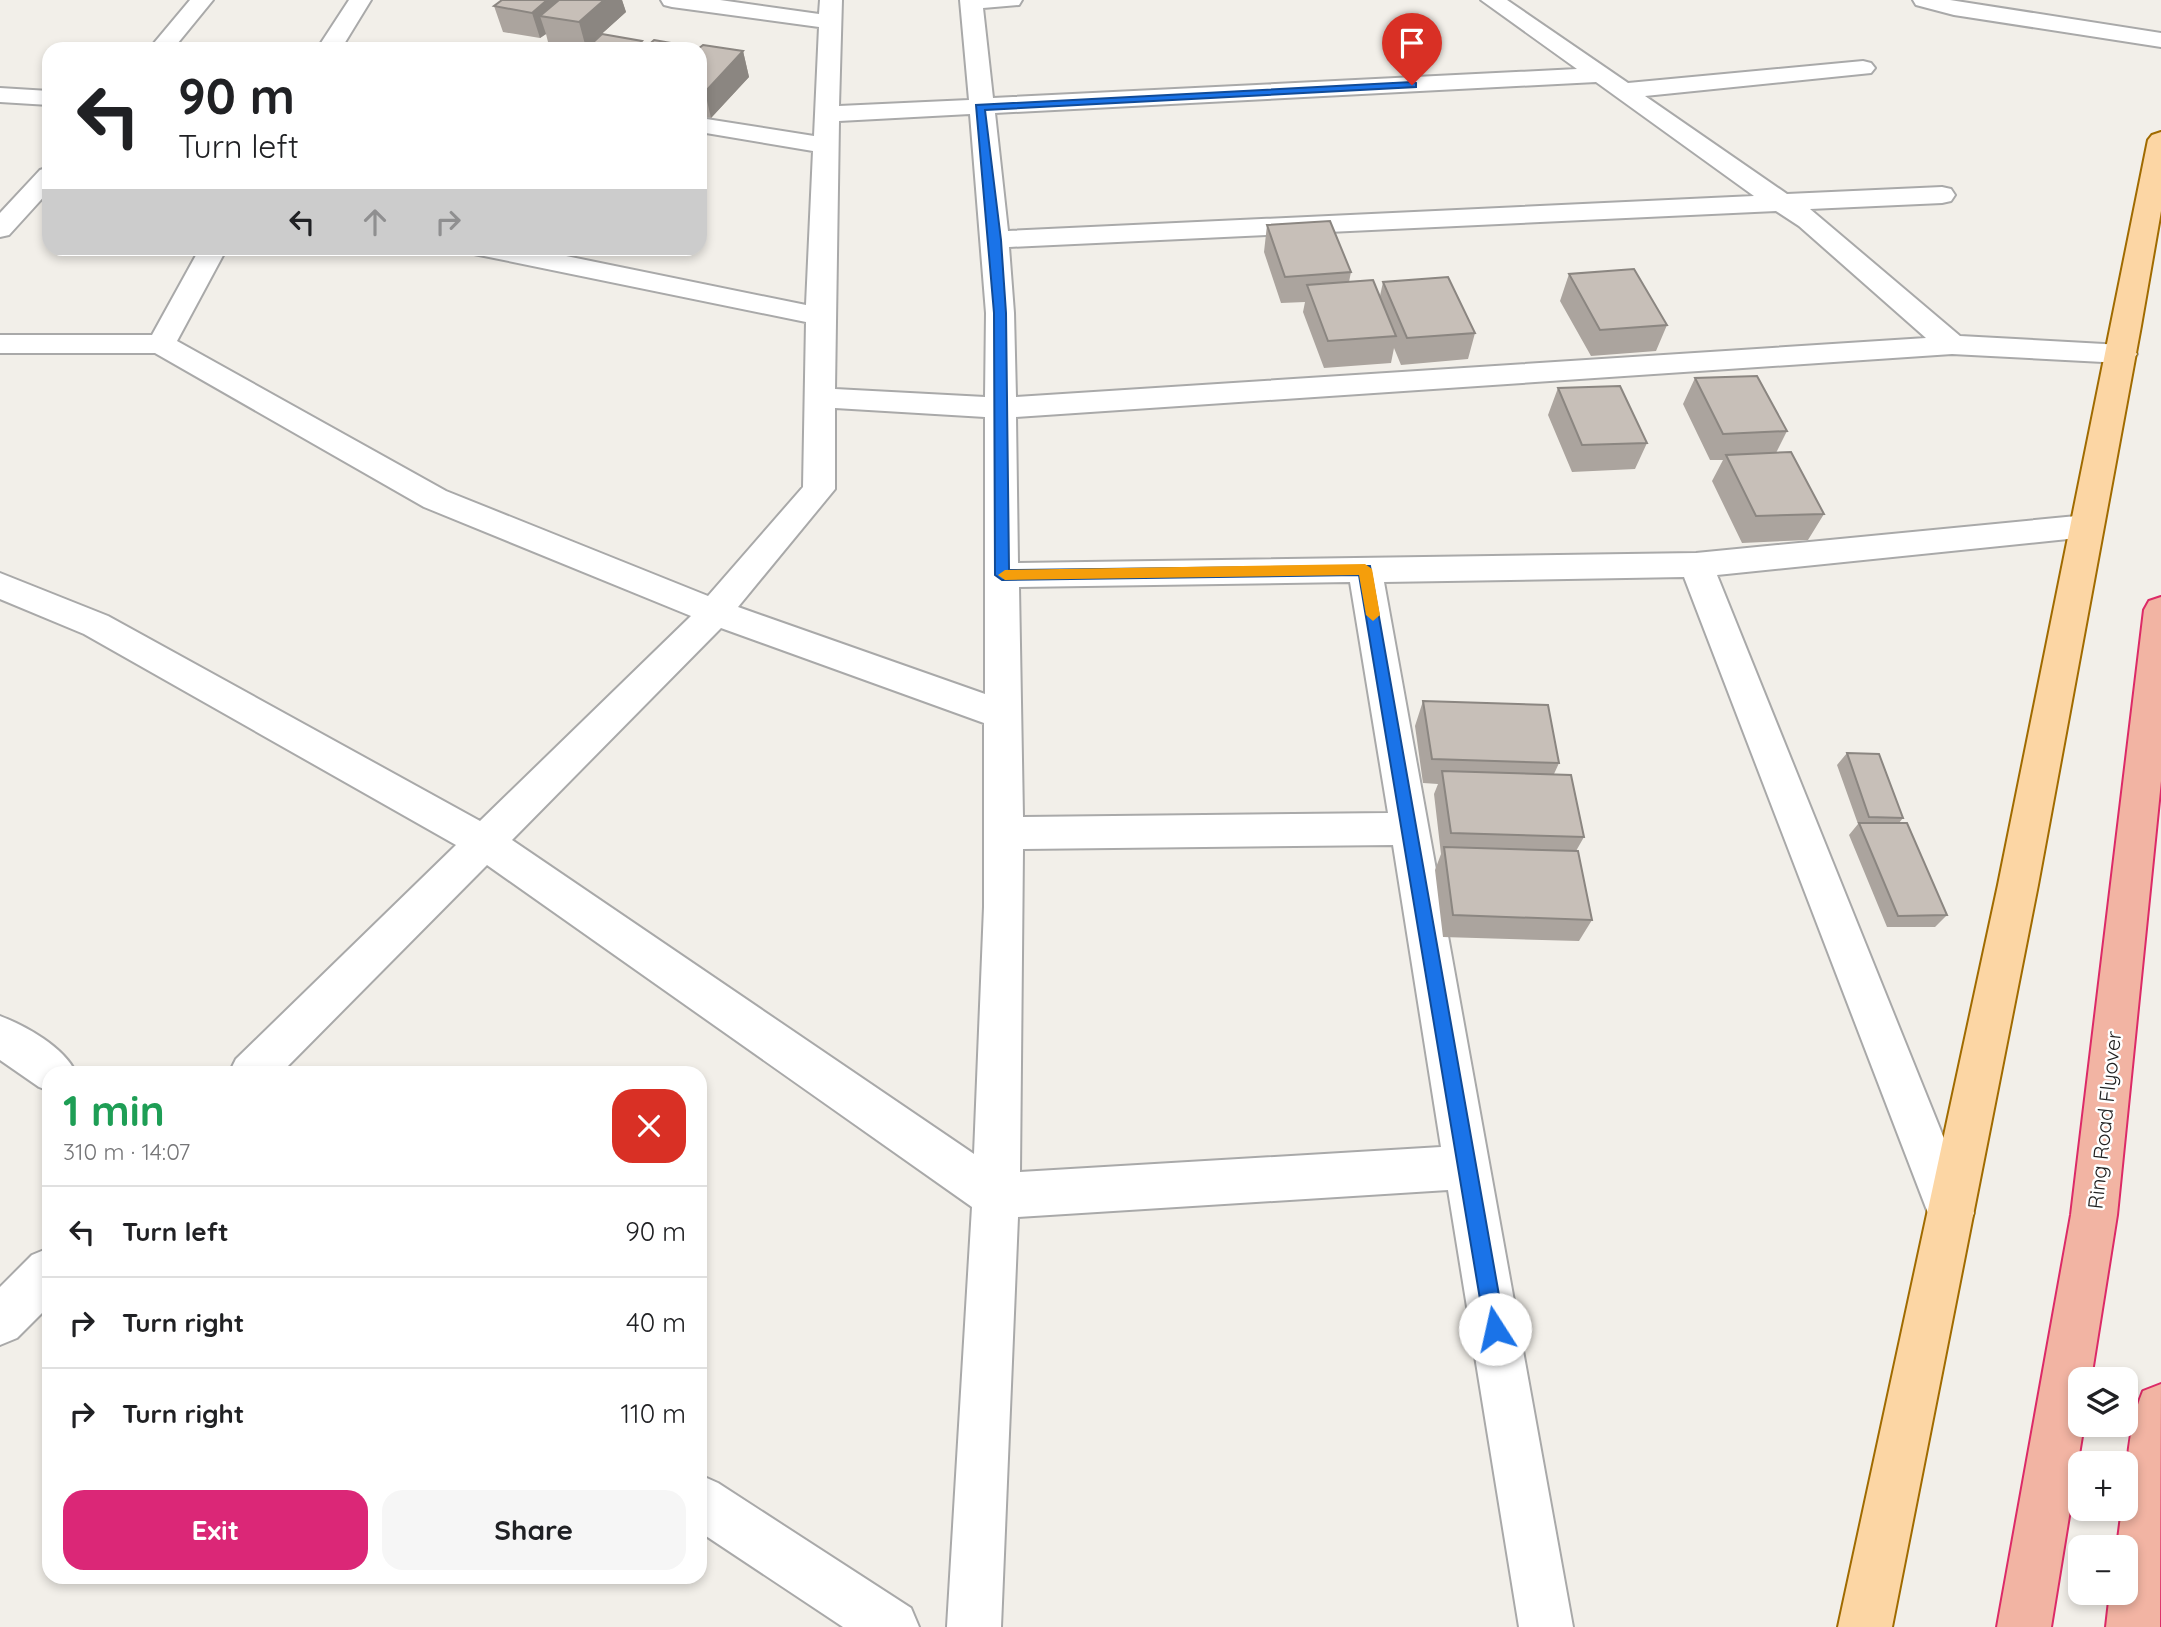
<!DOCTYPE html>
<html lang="en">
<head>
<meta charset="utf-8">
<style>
	:root { --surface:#fff; --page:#f6f6f6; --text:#202124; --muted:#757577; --line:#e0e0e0; --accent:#db2777 }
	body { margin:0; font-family:Quicksand,sans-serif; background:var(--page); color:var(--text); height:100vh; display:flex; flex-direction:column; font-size:26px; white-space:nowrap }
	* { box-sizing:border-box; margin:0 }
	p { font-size:23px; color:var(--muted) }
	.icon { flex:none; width:38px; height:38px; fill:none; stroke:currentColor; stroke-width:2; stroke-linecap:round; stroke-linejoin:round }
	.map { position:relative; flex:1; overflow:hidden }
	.panel { position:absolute; left:42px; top:1066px; width:665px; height:518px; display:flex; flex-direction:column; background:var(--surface); border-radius:21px; box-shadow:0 4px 10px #0003 }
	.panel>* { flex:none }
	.hud { position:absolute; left:42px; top:42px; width:665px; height:214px; border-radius:21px; box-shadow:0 4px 10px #0003; background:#fff; color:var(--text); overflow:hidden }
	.fabs { position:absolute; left:2068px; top:1367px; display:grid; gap:14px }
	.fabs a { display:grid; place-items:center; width:70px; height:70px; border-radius:14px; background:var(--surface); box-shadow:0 4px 10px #0003; font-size:35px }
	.pin { position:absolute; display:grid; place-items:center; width:60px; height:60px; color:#fff; margin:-72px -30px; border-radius:50% 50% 50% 0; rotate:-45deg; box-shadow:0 0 7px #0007 }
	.pin .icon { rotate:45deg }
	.me { position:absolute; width:77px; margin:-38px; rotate:350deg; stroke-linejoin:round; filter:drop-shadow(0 0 5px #0008) }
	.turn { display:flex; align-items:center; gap:24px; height:147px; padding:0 21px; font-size:32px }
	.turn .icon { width:91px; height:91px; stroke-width:2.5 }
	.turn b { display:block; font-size:49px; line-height:60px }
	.lanes { display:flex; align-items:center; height:66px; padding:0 21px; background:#0003; justify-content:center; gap:35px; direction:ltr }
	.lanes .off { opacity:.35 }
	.round { display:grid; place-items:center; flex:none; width:74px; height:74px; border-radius:21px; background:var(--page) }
	.headline { display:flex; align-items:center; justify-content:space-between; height:119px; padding:0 21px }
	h1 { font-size:42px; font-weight:700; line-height:52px; color:#1e9e55 }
	.button { display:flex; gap:14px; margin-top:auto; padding:14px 21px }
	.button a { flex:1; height:80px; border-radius:21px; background:var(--accent); color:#fff; font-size:28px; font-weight:700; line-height:80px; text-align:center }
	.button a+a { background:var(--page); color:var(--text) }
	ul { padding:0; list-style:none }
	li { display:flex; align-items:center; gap:21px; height:91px; padding:0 21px; border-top:2px solid var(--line) }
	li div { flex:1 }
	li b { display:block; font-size:26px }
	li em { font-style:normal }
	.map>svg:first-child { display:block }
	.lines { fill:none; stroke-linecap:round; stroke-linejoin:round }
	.minor-casing { stroke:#a9a9a9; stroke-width:4 }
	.tertiary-casing { stroke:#a9a9a9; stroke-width:4 }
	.primary-casing { stroke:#a06b00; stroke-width:4 }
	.trunk-casing { stroke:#dc2a67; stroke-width:4 }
	.minor { fill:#fff; fill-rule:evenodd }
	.tertiary { fill:#fff; fill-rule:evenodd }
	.primary { fill:#fcd6a4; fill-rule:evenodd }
	.trunk { fill:#f2b4a3; fill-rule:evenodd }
	.wall { fill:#aba49e }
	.shaded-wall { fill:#8b8681 }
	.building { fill:#c7bfb8; stroke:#8b8681; stroke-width:2 }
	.route { fill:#1a73e8; stroke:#114b97; stroke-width:2 }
	.slow { fill:#f59e0b }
	.labels { text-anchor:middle; stroke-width:5; stroke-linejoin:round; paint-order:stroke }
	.street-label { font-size:21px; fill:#222; stroke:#fff }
</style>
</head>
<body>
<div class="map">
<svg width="2161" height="1627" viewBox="0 0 2161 1627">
	<rect width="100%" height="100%" fill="#f2efe9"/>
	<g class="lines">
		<g class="minor-casing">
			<path id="minor" d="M 190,0 L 213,0 L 173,49 L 149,49 Z
				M 349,0 L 371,0 L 341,49 L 317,49 Z
				M 661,0 L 720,0 L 819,14 L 820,0 L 842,0 L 839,106 L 969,100 L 960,0 L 1022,0 L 1019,5 L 983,8 L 993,98 L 1577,69 L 1481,0 L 1507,0 L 1628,83 L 1863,61 L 1871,63 L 1875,68 L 1871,73 L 1645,96 L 1787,194 L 1942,187 L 1951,189 L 1955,195 L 1951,201 L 1942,203 L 1810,209 L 1960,336 L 2122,345 L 2132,348 L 2137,354 L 2132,360 L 2122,363 L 1952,354 L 1016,417 L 1018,563 L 1696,553 L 2087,515 L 2099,518 L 2103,526 L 2099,534 L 2087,537 L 1717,575 L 1974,1213 L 1967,1229 L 1951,1236 L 1935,1229 L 1928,1213 L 1684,577 L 1384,582 L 1573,1627 L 1519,1627 L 1448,1190 L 1018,1217 L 1001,1627 L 947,1627 L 972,1207 L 487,865 L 281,1073 L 229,1073 L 236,1059 L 456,845 L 84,634 L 0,599 L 0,573 L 108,616 L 480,821 L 691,616 L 424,507 L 155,353 L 0,353 L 0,335 L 152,335 L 200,248 L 227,248 L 177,341 L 446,491 L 708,596 L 803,487 L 806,322 L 484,256 L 474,254 L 471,248 L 527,248 L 806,305 L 813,151 L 700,132 L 700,118 L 814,136 L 819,27 L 672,7 L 664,5 ZM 1596,82 L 1754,196 L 1008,231 L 995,113 ZM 970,114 L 986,313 L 985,397 L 835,389 L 839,121 ZM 1776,211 L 1799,226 L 1926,338 L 1016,397 L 1014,313 L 1009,247 ZM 835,408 L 985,417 L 985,694 L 738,607 L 835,489 ZM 1350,582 L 1388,813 L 1023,817 L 1019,587 ZM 721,628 L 984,723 L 984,907 L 974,1154 L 512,840 ZM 1393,845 L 1441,1147 L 1020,1172 L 1023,849 Z
				M 0,88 L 49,91 L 49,105 L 0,102 Z
				M 49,167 L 49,191 L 9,235 L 0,237 L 0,213 L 40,170 Z
				M 0,1016 C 26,1026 64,1047 76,1073 L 49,1073 L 49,1091 L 39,1087 L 0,1060 Z
				M 49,1248 L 49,1306 L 17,1338 L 0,1345 L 0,1287 L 32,1255 Z
				M 700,1475 L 718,1483 L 911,1608 L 919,1627 L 843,1627 L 700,1532 Z"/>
		</g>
		<g class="tertiary-casing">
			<path id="tertiary" d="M 1913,0 L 1950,0 L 2161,33 L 2161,47 L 1954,15 L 1916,5 Z"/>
		</g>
		<g class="primary-casing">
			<path id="primary" d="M 2161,132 L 2161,211 L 2141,326 L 2038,885 L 1892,1627 L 1838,1627 L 1998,885 L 2148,140 L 2152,135 Z"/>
		</g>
		<g class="trunk-casing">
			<path id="trunk" d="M 2161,597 L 2161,781 L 2117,1215 L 2091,1379 L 2081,1379 L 2081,1424 L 2084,1424 L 2051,1627 L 1997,1627 L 2071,1215 L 2144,610 L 2149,601 Z
				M 2161,1384 L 2160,1627 L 2106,1627 L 2110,1592 L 2126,1592 L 2126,1547 L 2117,1547 L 2122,1508 L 2126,1508 C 2126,1470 2128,1427 2143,1391 Z"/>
		</g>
		<use href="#minor" class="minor"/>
		<use href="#tertiary" class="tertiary"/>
		<use href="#primary" class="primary"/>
		<use href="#trunk" class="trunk"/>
	</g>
	<path class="wall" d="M 502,0 L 622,0 L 626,12 L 586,48 L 548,42 L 546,34 L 540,38 L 503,32 L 494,6 Z
		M 700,49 L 743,51 L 749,77 L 711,118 L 700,116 Z
		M 1267,225 L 1351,272 L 1349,282 L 1380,296 L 1383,282 L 1475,333 L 1468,359 L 1401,365 L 1394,348 L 1391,363 L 1324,368 L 1303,312 L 1305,302 L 1281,303 L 1264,252 Z
		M 1569,274 L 1667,325 L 1656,351 L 1591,356 L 1560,301 Z
		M 1695,378 L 1787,431 L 1776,453 L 1824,514 L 1808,540 L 1742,543 L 1712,481 L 1723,460 L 1710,460 L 1683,404 Z
		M 1558,388 L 1647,443 L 1635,469 L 1572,472 L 1548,415 Z
		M 1423,701 L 1559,763 L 1554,774 L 1584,837 L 1576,851 L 1592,920 L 1579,941 L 1443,937 L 1435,870 L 1441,854 L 1434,794 L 1438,784 L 1423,783 L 1415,726 Z
		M 1847,753 L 1903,818 L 1899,823 L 1947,915 L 1935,927 L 1887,927 L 1849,835 L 1858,824 L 1837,765 Z"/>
	<path class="shaded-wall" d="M 547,0 L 580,0 L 540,16 L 546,34 L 540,38 L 532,13 Z
		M 604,0 L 622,0 L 626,12 L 586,48 L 579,22 Z
		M 642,41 L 644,49 L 634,49 Z
		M 743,51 L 749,77 L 711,118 L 705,92 Z"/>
	<path class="building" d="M 502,0 L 547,0 L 532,13 L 494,6 Z
		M 559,0 L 604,0 L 579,22 L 540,16 Z
		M 602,34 L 642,41 L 634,49 L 586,49 Z
		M 654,40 L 694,47 L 691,49 L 644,49 Z
		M 703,45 L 743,51 L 705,92 L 700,91 L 700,49 L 698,49 Z
		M 1330,221 L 1351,272 L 1285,277 L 1267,225 Z
		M 1634,269 L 1667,325 L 1600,330 L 1569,274 Z
		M 1448,277 L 1475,333 L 1407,338 L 1383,282 Z
		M 1373,280 L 1396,336 L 1328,341 L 1307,285 Z
		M 1757,376 L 1787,431 L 1723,434 L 1695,378 Z
		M 1620,386 L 1647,443 L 1582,445 L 1558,388 Z
		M 1791,452 L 1824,514 L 1756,516 L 1726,455 Z
		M 1423,701 L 1548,705 L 1559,763 L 1432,759 Z
		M 1847,753 L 1879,754 L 1903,818 L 1869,817 Z
		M 1442,771 L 1571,775 L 1584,837 L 1451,833 Z
		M 1859,823 L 1907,823 L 1947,915 L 1898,916 Z
		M 1444,847 L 1578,851 L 1592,920 L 1453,915 Z"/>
	<path class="route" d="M 1412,82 L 1416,83 L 1416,87 L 985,110 L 1001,240 L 1006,313 L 1009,570 L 1370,566 L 1505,1329 L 1503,1337 L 1495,1340 L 1488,1337 L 1485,1329 L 1359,575 L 1002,580 L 995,575 L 994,313 L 976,105 Z"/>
	<path class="slow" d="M 1365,564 L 1372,569 L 1380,615 L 1373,621 L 1366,615 L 1359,575 L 1005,580 L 998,575 L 1005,570 Z"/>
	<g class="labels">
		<g class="street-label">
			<text transform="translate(2105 1120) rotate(-84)" y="7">Ring Road Flyover</text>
		</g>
	</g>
</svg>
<div class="fabs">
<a><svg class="icon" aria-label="layers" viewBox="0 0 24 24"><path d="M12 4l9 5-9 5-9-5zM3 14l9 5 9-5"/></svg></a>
<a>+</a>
<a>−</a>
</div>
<div class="pin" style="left:1412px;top:85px;background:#d93025"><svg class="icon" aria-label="arrive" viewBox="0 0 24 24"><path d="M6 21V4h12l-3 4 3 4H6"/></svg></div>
<svg class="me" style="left:1495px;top:1329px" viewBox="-20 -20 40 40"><circle r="19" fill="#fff"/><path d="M0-13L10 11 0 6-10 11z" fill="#1a73e8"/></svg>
<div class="hud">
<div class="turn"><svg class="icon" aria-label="left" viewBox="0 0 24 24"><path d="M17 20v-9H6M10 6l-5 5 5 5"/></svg><div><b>90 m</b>Turn left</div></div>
<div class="lanes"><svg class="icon" aria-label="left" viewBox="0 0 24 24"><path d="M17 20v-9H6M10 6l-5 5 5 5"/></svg><svg class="icon off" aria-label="ahead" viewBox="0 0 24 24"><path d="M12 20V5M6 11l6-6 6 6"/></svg><svg class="icon off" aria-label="right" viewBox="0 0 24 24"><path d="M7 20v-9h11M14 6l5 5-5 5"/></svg></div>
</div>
<section class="panel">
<div class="headline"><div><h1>1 min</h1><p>310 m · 14:07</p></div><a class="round" style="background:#d93025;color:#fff"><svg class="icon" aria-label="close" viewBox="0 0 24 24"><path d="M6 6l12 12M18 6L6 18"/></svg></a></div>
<ul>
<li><svg class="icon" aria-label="left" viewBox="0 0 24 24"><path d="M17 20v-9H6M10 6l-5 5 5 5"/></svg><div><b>Turn left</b></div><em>90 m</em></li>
<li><svg class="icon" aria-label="right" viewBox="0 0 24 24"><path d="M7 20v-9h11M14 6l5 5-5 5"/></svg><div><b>Turn right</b></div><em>40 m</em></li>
<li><svg class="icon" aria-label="right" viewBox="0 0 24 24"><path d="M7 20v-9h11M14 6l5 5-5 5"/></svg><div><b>Turn right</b></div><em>110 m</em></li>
</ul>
<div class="button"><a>Exit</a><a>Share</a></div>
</section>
</div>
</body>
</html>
